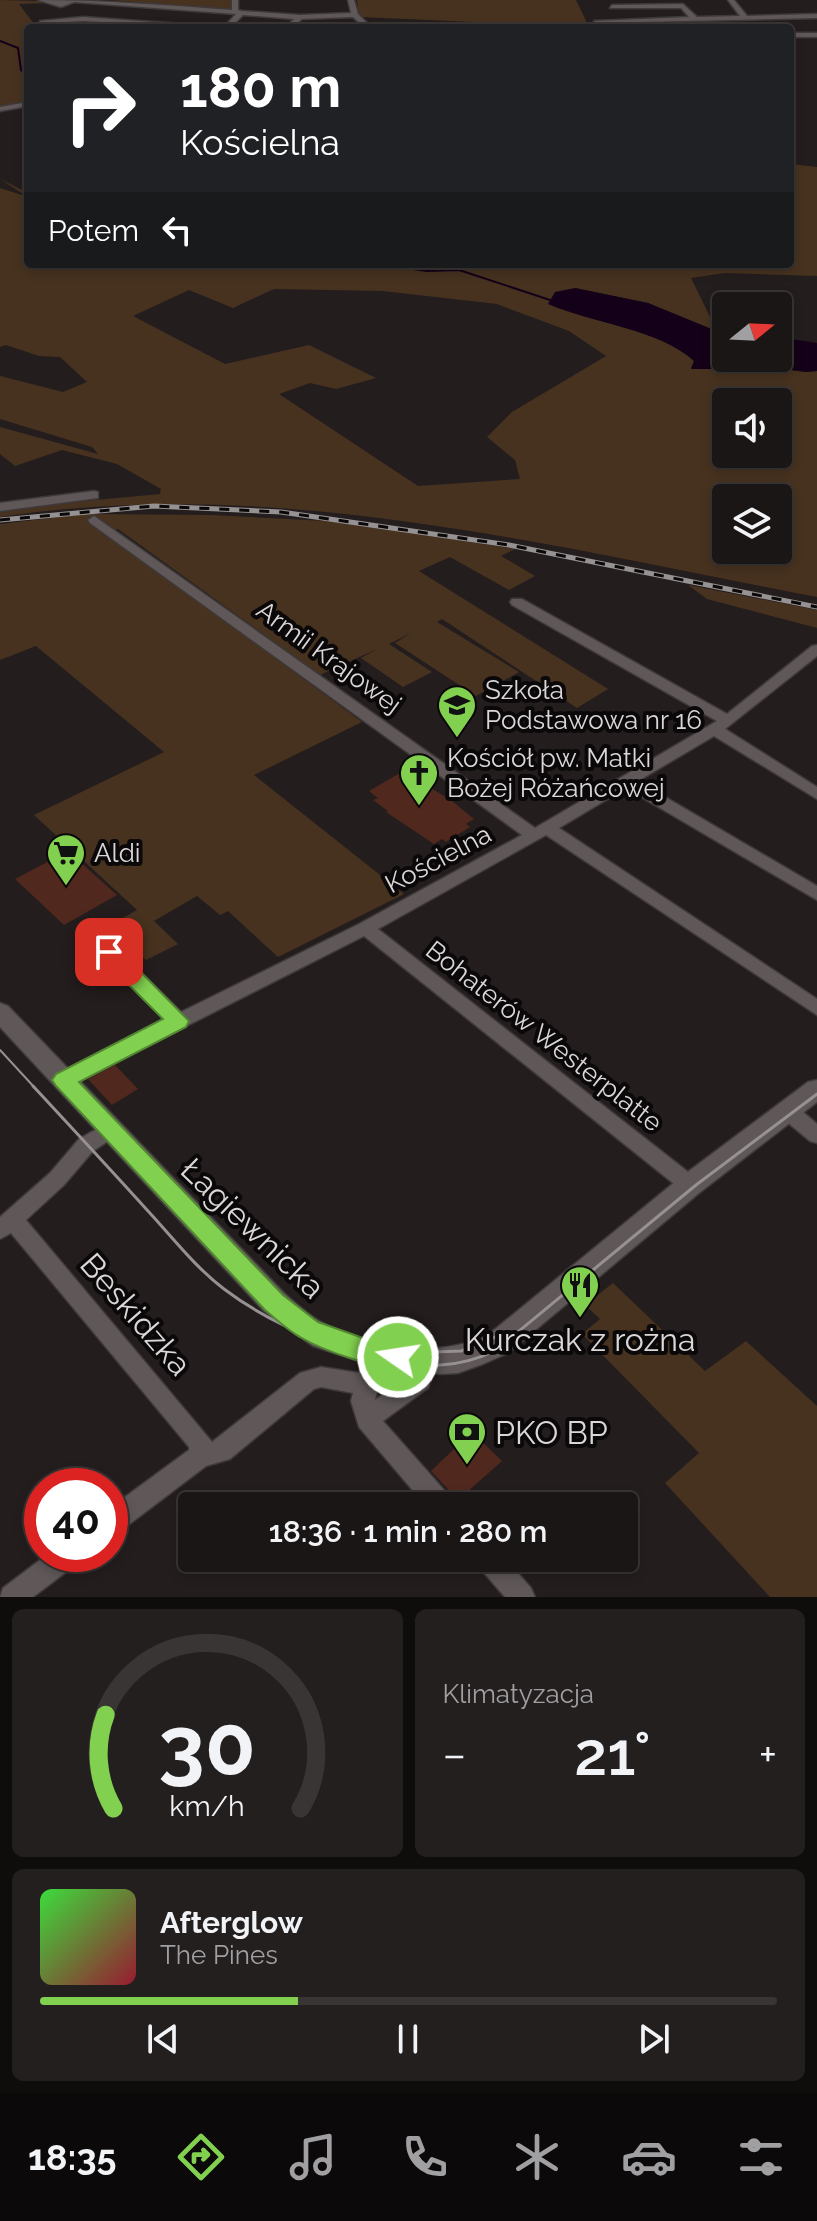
<!DOCTYPE html>
<html lang="pl">
<meta charset="utf-8">
<style>
:root{--surface:#1b1616;--page:#241f1f;--text:#f1f3f6;--muted:#a09fa1;--line:#393535;--accent:#82d04f}
body{margin:0;font-family:Raleway,sans-serif;background:var(--page);color:var(--text);height:100vh;display:flex;flex-direction:column;font-size:30px;white-space:nowrap}
*{box-sizing:border-box;margin:0}
p{font-size:26px;color:var(--muted)}
.icon{flex:none;width:44px;height:44px;fill:none;stroke:currentColor;stroke-width:2;stroke-linecap:round;stroke-linejoin:round}
.map{position:relative;height:1597px;overflow:hidden}
.panel{display:flex;flex-direction:column;gap:12px;padding:12px;background:#0f0c0c;flex:1}
.panel>*{flex:none}
.top-card{position:absolute;left:24px;top:24px;width:770px;height:244px;border-radius:8px;box-shadow:0 4px 12px #0003,0 0 0 2px var(--line);background:#202124;color:#fff;overflow:hidden}
.needle{width:52px;rotate:72deg}
.fabs{position:absolute;left:712px;top:292px;display:grid;gap:16px}
.fabs a{display:grid;place-items:center;width:80px;height:80px;border-radius:8px;background:var(--surface);box-shadow:0 4px 12px #0003,0 0 0 2px var(--line);font-size:40px}
.speed{position:absolute;left:24px;top:1468px;display:flex;gap:16px;font-size:40px;font-weight:700;text-align:center}
.speed>*{display:grid;place-content:center;width:104px;height:104px;border-radius:50%;background:var(--surface);box-shadow:0 4px 12px #0003,0 0 0 2px var(--line);line-height:1}
.speed .limit{border:12px solid #d22;background:#fff;color:#111}
.pin{position:absolute;display:grid;place-items:center;width:68px;height:68px;color:#fff;margin:-34px;border-radius:16px;box-shadow:0 4px 12px #0006}
.me{position:absolute;width:88px;margin:-44px;rotate:283deg;stroke-linejoin:round;filter:drop-shadow(0 0 6px #0008)}
.turn{display:flex;align-items:center;gap:28px;height:168px;padding:0 24px;font-size:36px}
.turn .icon{width:104px;height:104px;stroke-width:2.5}
.turn b{display:block;font-size:56px;line-height:68px}
.then{display:flex;align-items:center;height:76px;padding:0 24px;background:#0003;gap:16px;font-size:30px}
.big{font-size:60px;font-weight:600;line-height:1.1}
.panel .widget{flex:1;display:flex;flex-direction:column;justify-content:center;gap:12px;min-width:0;padding:0 28px;border-radius:12px;background:var(--page)}
.panel .dial{align-items:center;gap:0}
.dial svg{height:208px;overflow:visible;fill:none;stroke:var(--line);stroke-width:7;stroke-linecap:round;text-anchor:middle}
.dial text{fill:var(--text);stroke:none}
.song{display:flex;align-items:center;gap:24px}
.cover{width:96px;height:96px;border-radius:12px;background:linear-gradient(135deg,hsl(120 70% 55%),hsl(350 70% 35%))}
.played{height:8px;border-radius:4px;background:linear-gradient(90deg,var(--accent) 35%,var(--line) 35%)}
.keys{display:flex;justify-content:space-around;direction:ltr}
.heat{display:flex;justify-content:space-between;align-items:center;font-size:44px;direction:ltr}
.panel .tiles{flex:1;display:grid;gap:12px;grid-template-columns:1fr 1fr}
.widget:last-child{grid-column:span 2}
.trip{position:absolute;left:178px;top:1492px;width:460px;height:80px;border-radius:8px;background:var(--surface);box-shadow:0 4px 12px #0003,0 0 0 2px var(--line);font-weight:600;line-height:80px;text-align:center}
.menu{display:flex;height:128px;justify-content:space-around;align-items:center;background:#0b0909;color:var(--muted)}
.menu .icon{width:56px;height:56px}
.menu .on{color:var(--accent)}
.menu b{font-size:36px;color:var(--text)}
.map>svg:first-child{display:block}
.green{fill:#47321f;fill-rule:evenodd}
.water{fill:#140018}
.lines{fill:none;stroke-linecap:round;stroke-linejoin:round}
.stream{stroke:#140018;stroke-width:2}
.building{fill:#51281d}
.minor-casing{stroke:#3e393a;stroke-width:3}
.tertiary-casing{stroke:#3e393a;stroke-width:3}
.minor{fill:#5f5758;fill-rule:evenodd}
.tertiary{fill:#5f5758;fill-rule:evenodd}
.tram-far1{stroke:#969192;stroke-width:2}
.tram{stroke:#969192;stroke-width:3}
.rail-casing{stroke:#969192;stroke-width:5}
.rail{stroke:#0b0809;stroke-width:3;stroke-dasharray:10;stroke-linecap:butt}
.route{fill:#82d04f;stroke:#548733;stroke-width:2}
.labels{text-anchor:middle;dominant-baseline:central;stroke-width:8;stroke-linejoin:round;paint-order:stroke}
.street-label{font-size:26px;fill:#dbd6d7;stroke:#0b0809}
.poi-label{font-size:26px;fill:#dbd6d7;stroke:#0b0809;text-anchor:start}
.near-street-label{font-size:32px;fill:#dbd6d7;stroke:#0b0809}
.near-poi-label{font-size:32px;fill:#dbd6d7;stroke:#0b0809}
</style>
<div class="map">
<svg width="817" height="1597" viewBox="0 0 817 1597">
<rect width="100%" height="100%" fill="#241d1e"/>
<!-- green -->
<path class="green" d="M0,0L78,2L19,4L37,28H28V102L0,108Z
M109,0H231V10Z
M357,0H576L589,27L359,17Z
M790,164L817,167V276L725,273L691,278L712,321L726,329V335L648,303L575,288L549,303C594,325 656,327 694,361L691,368L731,362L806,372L817,371V597C548,546 275,475 0,517V509L160,494L161,489L117,464L62,450L15,466L0,454V427L98,454L92,447L0,419V376L63,392L87,382L60,357L39,356L6,345L0,347V188L28,197L0,179L28,193V264H790ZM274,289L383,291L497,304L569,331L606,356L512,412L487,437L515,460L520,479L418,486L279,394L310,383L336,389L376,378L309,345L225,364L133,316L189,290L233,308ZM726,402H778V454H726ZM726,498H778V550H726Z
M86,514L211,515L344,522L515,549L501,556L535,576L509,590L450,557L419,571L608,689L577,708L442,619L437,622L519,672L476,696L395,643L411,633L389,644L432,672L403,687L361,658L377,649L320,675L118,529L105,533L362,722L254,775L404,894L278,957L228,911L220,915L197,896L154,921L178,944L146,960L122,938L114,923L137,910L34,815L164,752L36,646L0,660V524Z
M688,585L817,610V628L707,599Z
M613,1283L705,1371L746,1341L817,1406V1597H770L665,1483L699,1453L582,1334L600,1319L585,1305Z"/>
<!-- water -->
<path class="water" d="M575,288L648,303L726,335V358H778V337L817,343V371L806,372L731,362L721,369H691L694,361C660,329 591,323 548,304L555,292Z"/>
<g class="lines">
<!-- stream -->
<path class="stream" d="M0,41L18,48L21,70L28,76
M379,264L427,271L459,270L550,300"/>
</g>
<!-- building -->
<path class="building" d="M400,773L409,779L413,777L452,801L474,819L466,824L470,827L446,842L442,839L434,844L386,812L388,811L373,800L378,798L369,791Z
M68,851L117,895L64,925L15,879Z
M115,1065L138,1089L112,1105L88,1079Z
M472,1432L502,1461L458,1500L431,1471Z"/>
<g class="lines">
<!-- minor casing -->
<g class="minor-casing">
<path id="minor" d="M38,0C100,0 167,5 232,10V0H238V10L242,11L300,15L351,13L348,0H354L358,14L372,28H365L353,17L302,19L292,28H285L294,19L243,15L230,28H223L236,14L74,2L61,7Z
M728,0H734L747,16L817,14V18L597,23L594,21L689,17L681,8H610L612,5L683,4L697,17L740,16Z
M83,17L210,26L213,28L83,21L48,23L51,28H45L40,21Z
M790,33H817V37H790Z
M28,102V106L0,111V107Z
M94,491L98,492V498L0,511V503Z
M94,516L535,828L717,721L512,605L510,602L512,599H522L727,714L812,646L817,645V656L725,729L817,787V799L714,736L638,781L817,886V900L626,788L559,828L817,999V1015L546,835L378,929L697,1179L700,1185L697,1191L690,1193L683,1191L364,936L70,1085L63,1087L56,1085L53,1080L56,1075L166,1020L103,957L100,952L103,947H115L181,1012L359,924L522,835L90,523L88,520Z
M788,1103L795,1105L817,1124V1143L810,1141L781,1117L778,1111L781,1105Z
M109,1122L116,1124L119,1130L116,1136L93,1151L64,1185L26,1220L212,1442L300,1373L321,1367L359,1373L367,1346L375,1343L383,1346L386,1353L375,1400L411,1374L418,1355L426,1352L434,1355L437,1362L428,1388L383,1421L451,1498L454,1506H426L359,1427L351,1401L353,1393L321,1387L314,1389L230,1459L206,1466L119,1532L110,1535V1508L189,1450V1447L11,1233L0,1239V1217L50,1173L79,1139Z
M48,1554H81L78,1563L33,1597H0L3,1588Z
M476,1558H505L531,1588L535,1597H505L479,1567Z"/>
</g>
<!-- tertiary casing -->
<g class="tertiary-casing">
<path id="tertiary" d="M0,1003L8,1006L284,1293C295,1303 306,1313 319,1321C367,1349 437,1359 488,1335L681,1177L808,1082L817,1080V1102L699,1193L508,1353L483,1364L458,1373L441,1374L381,1368L313,1346L264,1311L0,1027Z"/>
</g>
<!-- minor -->
<use href="#minor" class="minor"/>
<!-- tertiary -->
<use href="#tertiary" class="tertiary"/>
<!-- tram-far1 -->
<path class="tram-far1" d="M0,1050L35,1088"/>
<!-- tram -->
<path class="tram" d="M33,1086C72,1128 110,1169 148,1211C173,1238 195,1267 224,1289C269,1323 324,1345 378,1358C420,1368 457,1370 496,1350L696,1185L817,1094
M408,1353L461,1351L500,1335"/>
<!-- rail casing -->
<g class="rail-casing">
<path id="rail" d="M0,520L154,506L281,512L509,545L817,607"/>
</g>
<!-- rail -->
<use href="#rail" class="rail"/>
</g>
<!-- route -->
<path class="route" d="M109,945L116,947L189,1021L186,1027L79,1082L283,1295L318,1322L363,1338L407,1349L410,1357L407,1366C385,1374 320,1349 300,1337C287,1330 276,1319 265,1310L56,1086L52,1080L56,1074L163,1019L101,957L98,952L101,947Z"/>
<!-- icons -->
<defs>
<g id="school-pin" transform="scale(2)"><path d="M0 17L-7.5 6A9.5 9.5 0 1 1 7.5 6Z" fill="#82d04f" stroke="#0b0809"/><path d="M0-5L7-2L0 1L-7-2ZM-4 1L0 2.5L4 1V4Q0 6-4 4Z" fill="#111"/></g>
<g id="church-pin" transform="scale(2)"><path d="M0 17L-7.5 6A9.5 9.5 0 1 1 7.5 6Z" fill="#82d04f" stroke="#0b0809"/><path d="M-1.2-6h2.4v3.5h3.3v2.4h-3.3V6h-2.4V-.1h-3.3v-2.4h3.3Z" fill="#111"/></g>
<g id="supermarket-pin" transform="scale(2)"><path d="M0 17L-7.5 6A9.5 9.5 0 1 1 7.5 6Z" fill="#82d04f" stroke="#0b0809"/><path d="M-6-5.5h2.5l.6 2H6L4.5 2H-2.5L-4.4-4H-6ZM-1.5 3.2a1.3 1.3 0 1 0 .1 0ZM3 3.2a1.3 1.3 0 1 0 .1 0Z" fill="#111"/></g>
<g id="restaurant-pin" transform="scale(2)"><path d="M0 17L-7.5 6A9.5 9.5 0 1 1 7.5 6Z" fill="#82d04f" stroke="#0b0809"/><path d="M-5-6h1v4h1v-4h1v4h1v-4h1v5L-1.5 .5V6h-2V.5L-5-1ZM5-6V6H3V1.5H1.5Q1.5-4 5-6Z" fill="#111"/></g>
<g id="bank-pin" transform="scale(2)"><path d="M0 17L-7.5 6A9.5 9.5 0 1 1 7.5 6Z" fill="#82d04f" stroke="#0b0809"/><path d="M-6-4H6V4H-6ZM0-2.3a2.3 2.3 0 1 0 0 4.6a2.3 2.3 0 1 0 0-4.6Z" fill="#111"/></g>
</defs>
<g fill-rule="evenodd">
<use href="#school-pin" x="457" y="705"/>
<use href="#church-pin" x="419" y="773"/>
<use href="#supermarket-pin" x="66" y="853"/>
<use href="#restaurant-pin" x="580" y="1285"/>
<use href="#bank-pin" x="467" y="1432"/>
</g>
<g class="labels">
<!-- street labels -->
<g class="street-label">
<text transform="translate(329 657) rotate(36)">Armii Krajowej</text>
<text transform="translate(438 859) rotate(-28)">Kościelna</text>
<text transform="translate(544 1036) rotate(38)">Bohaterów Westerplatte</text>
</g>
<!-- poi labels -->
<g class="poi-label">
<text x="485" y="690">Szkoła<tspan x="485" dy="30">Podstawowa nr 16</tspan></text>
<text x="447" y="758">Kościół pw. Matki<tspan x="447" dy="30">Bożej Różańcowej</tspan></text>
<text x="94" y="853">Aldi</text>
</g>
<!-- near-street labels -->
<g class="near-street-label">
<text transform="translate(253 1228) rotate(44)">Łagiewnicka</text>
<text transform="translate(136 1314) rotate(49)">Beskidzka</text>
</g>
<!-- near-poi labels -->
<g class="near-poi-label">
<text x="580" y="1339">Kurczak z rożna</text>
<text x="495" y="1432" text-anchor="start">PKO BP</text>
</g>
</g>
</svg>
<div class="fabs">
<a><svg class="needle" viewBox="-14 -14 28 28"><path d="M0-13l5 13h-10z" fill="#e53935"/><path d="M0 13l5-13h-10z" fill="#a09fa1"/></svg></a>
<a><svg class="icon" aria-label="sound" viewBox="0 0 24 24"><path d="M4 9h4l5-4v14l-5-4H4zM17 9q2 3 0 6"/></svg></a>
<a><svg class="icon" aria-label="layers" viewBox="0 0 24 24"><path d="M12 4l9 5-9 5-9-5zM3 14l9 5 9-5"/></svg></a>
</div>
<div class="speed"><div class="limit">40</div></div>
<div class="pin" style="left:109px;top:952px;background:#d93025"><svg class="icon" aria-label="arrive" viewBox="0 0 24 24"><path d="M6 21V4h12l-3 4 3 4H6"/></svg></div>
<svg class="me" style="left:398px;top:1357px" viewBox="-20 -20 40 40"><circle r="17" fill="#82d04f" stroke="#fff" stroke-width="3"/><path d="M0-11L8 9 0 5-8 9z" fill="#fff"/></svg>
<div class="trip">18:36 · 1 min · 280 m</div>
<div class="top-card">
<div class="turn"><svg class="icon" aria-label="right" viewBox="0 0 24 24"><path d="M7 20v-9h11M14 6l5 5-5 5"/></svg><div><b>180 m</b>Kościelna</div></div>
<div class="then">Potem<svg class="icon" aria-label="left" viewBox="0 0 24 24"><path d="M17 20v-9H6M10 6l-5 5 5 5"/></svg></div>
</div>
</div>
<section class="panel">
<div class="tiles">
<div class="widget dial"><svg viewBox="0 0 100 80">
<path d="M14 69A42 42 0 1 1 86 69"/>
<path d="M14 69A42 42 0 0 1 11 33" stroke="#82d04f"/>
<text x="50" y="56" font-size="32" font-weight="700">30</text>
<text x="50" y="72" font-size="11">km/h</text>
</svg></div>
<div class="widget"><p>Klimatyzacja</p>
<div class="heat"><a>−</a><b class="big">21°</b><a>+</a></div>
</div>
<div class="widget">
<div class="song"><i class="cover"></i><div><b>Afterglow</b><p>The Pines</p></div></div>
<div class="played"></div>
<div class="keys"><svg class="icon" aria-label="previous" viewBox="0 0 24 24"><path d="M18 5L8 12l10 7zM5 5v14"/></svg><svg class="icon" aria-label="pause" viewBox="0 0 24 24"><path d="M8 5v14M16 5v14"/></svg><svg class="icon" aria-label="next" viewBox="0 0 24 24"><path d="M6 5l10 7-10 7zM19 5v14"/></svg></div>
</div>
</div>
</section>
<nav class="menu">
<b>18:35</b>
<svg class="icon on" aria-label="directions" viewBox="0 0 24 24"><path d="M12 3l9 9-9 9-9-9zM9 14v-3h6M13 9l2 2-2 2"/></svg>
<svg class="icon" aria-label="music" viewBox="0 0 24 24"><path d="M9 18V5l10-2v13"/><circle cx="6" cy="18" r="3"/><circle cx="16" cy="16" r="3"/></svg>
<svg class="icon" aria-label="phone" viewBox="0 0 24 24"><path d="M5 4h4l2 5-3 2q2 4 5 5l2-3 5 2v4C11 20 4 13 5 4z"/></svg>
<svg class="icon" aria-label="climate" viewBox="0 0 24 24"><path d="M12 3v18M4 7l16 10M4 17L20 7"/></svg>
<svg class="icon" aria-label="car" viewBox="0 0 24 24"><path d="M5 17H2v-5l4-1 3-4h7l3 4 3 1v5h-3M9 17h6M6 11h13"/><circle cx="7" cy="17" r="2"/><circle cx="17" cy="17" r="2"/></svg>
<svg class="icon" aria-label="filters" viewBox="0 0 24 24"><path d="M4 7h16M4 17h16"/><circle cx="9" cy="7" r="2"/><circle cx="15" cy="17" r="2"/></svg>
</nav>
